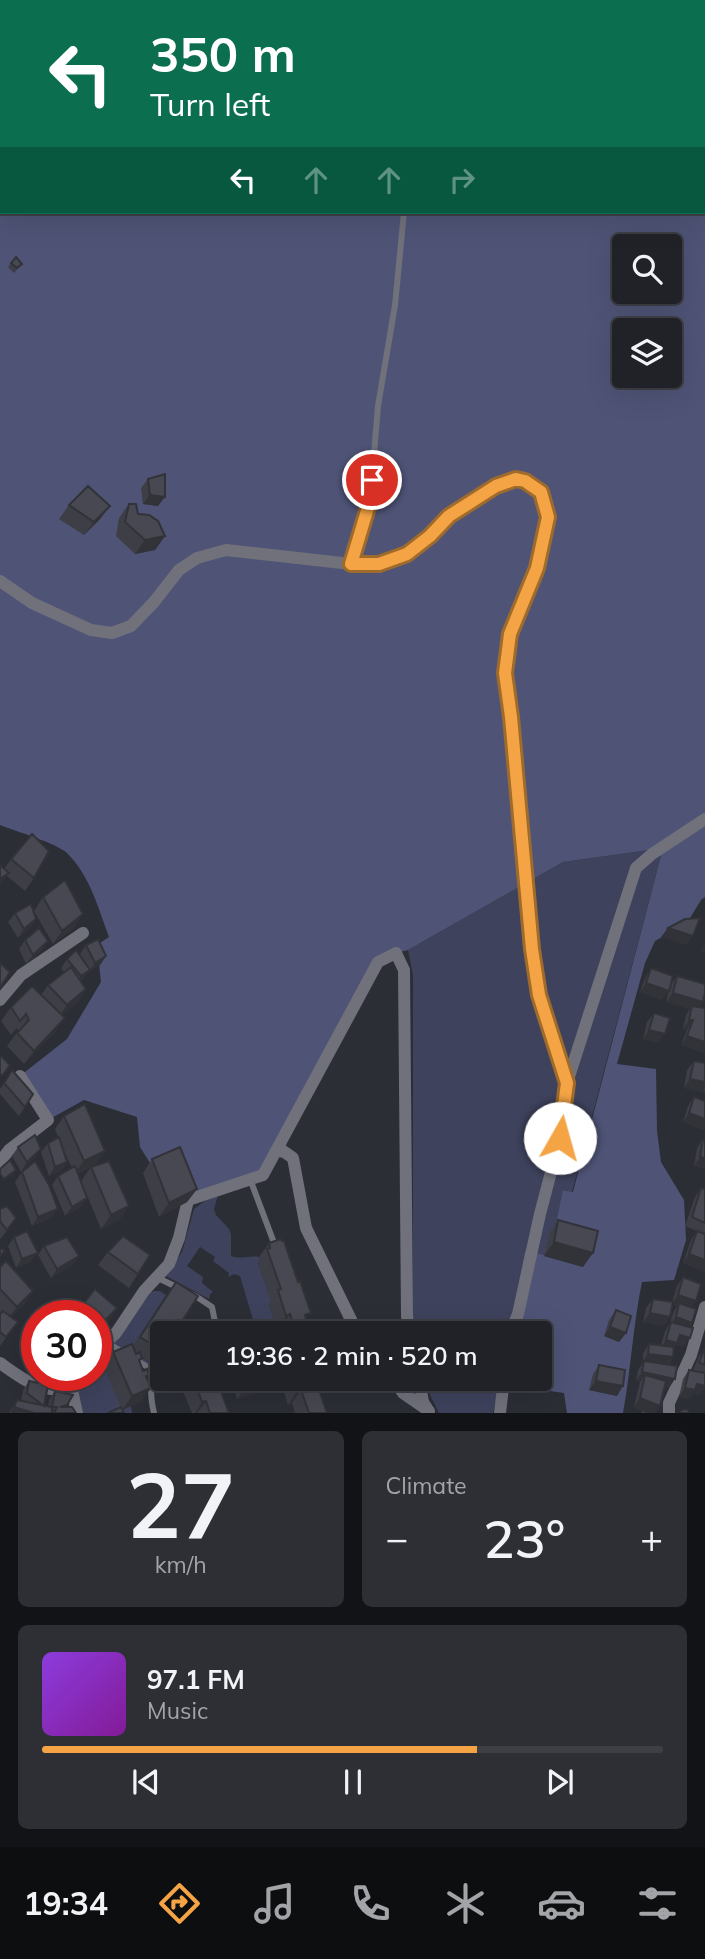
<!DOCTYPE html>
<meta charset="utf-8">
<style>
:root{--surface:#212228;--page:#2d2f34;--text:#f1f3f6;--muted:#a2a4a8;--line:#3e3f45;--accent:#f4a444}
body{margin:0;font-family:Mulish,sans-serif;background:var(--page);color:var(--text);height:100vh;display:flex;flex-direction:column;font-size:26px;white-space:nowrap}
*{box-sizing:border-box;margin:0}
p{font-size:23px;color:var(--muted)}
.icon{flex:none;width:38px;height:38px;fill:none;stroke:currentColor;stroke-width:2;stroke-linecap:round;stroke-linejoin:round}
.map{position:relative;height:1413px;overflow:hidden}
.drawer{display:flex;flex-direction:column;gap:18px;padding:18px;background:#121316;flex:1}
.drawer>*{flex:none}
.banner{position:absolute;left:0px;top:0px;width:705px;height:214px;box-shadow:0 7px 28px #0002,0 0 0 2px var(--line);background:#0b6e4f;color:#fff;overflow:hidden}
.controls{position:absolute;left:612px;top:234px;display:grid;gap:14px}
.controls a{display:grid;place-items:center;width:70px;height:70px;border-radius:7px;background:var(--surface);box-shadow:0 7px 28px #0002,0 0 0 2px var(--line);font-size:35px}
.speed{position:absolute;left:21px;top:1300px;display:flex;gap:14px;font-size:35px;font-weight:700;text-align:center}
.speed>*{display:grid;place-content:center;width:91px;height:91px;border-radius:50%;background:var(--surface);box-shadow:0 7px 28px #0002,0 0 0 2px var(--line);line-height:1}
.speed .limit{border:10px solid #d22;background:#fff;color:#111}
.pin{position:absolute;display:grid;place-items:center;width:60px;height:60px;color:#fff;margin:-30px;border:4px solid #fff;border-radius:50%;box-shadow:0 2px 7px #0007}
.me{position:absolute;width:77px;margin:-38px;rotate:7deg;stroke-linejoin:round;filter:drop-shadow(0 0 5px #0008)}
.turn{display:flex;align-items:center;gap:24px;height:147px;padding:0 35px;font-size:32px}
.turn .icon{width:91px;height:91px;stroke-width:2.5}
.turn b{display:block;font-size:49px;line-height:60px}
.lanes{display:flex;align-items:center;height:66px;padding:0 35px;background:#0003;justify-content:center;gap:35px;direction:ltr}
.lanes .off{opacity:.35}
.big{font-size:52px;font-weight:600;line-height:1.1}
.drawer .widget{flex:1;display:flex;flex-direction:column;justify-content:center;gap:10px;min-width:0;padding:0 24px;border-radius:10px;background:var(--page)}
.drawer .dial{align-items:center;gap:0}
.dial b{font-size:91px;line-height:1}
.song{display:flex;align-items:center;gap:21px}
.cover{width:84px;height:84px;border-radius:10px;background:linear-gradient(135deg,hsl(270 70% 55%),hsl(290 70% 35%))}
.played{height:7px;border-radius:4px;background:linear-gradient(90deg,var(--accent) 70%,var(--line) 70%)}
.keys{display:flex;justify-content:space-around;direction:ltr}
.heat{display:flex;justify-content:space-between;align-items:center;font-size:38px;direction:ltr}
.drawer .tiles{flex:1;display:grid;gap:18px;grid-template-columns:1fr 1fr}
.widget:last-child{grid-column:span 2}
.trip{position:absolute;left:150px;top:1321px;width:402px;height:70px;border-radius:7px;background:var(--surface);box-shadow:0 7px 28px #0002,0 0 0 2px var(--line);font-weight:600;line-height:70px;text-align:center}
.tab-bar{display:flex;height:112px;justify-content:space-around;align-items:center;background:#0d0e10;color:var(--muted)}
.tab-bar .icon{width:49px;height:49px}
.tab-bar .current{color:var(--accent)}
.tab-bar b{font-size:32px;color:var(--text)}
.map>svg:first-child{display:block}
.green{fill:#3e425c}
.forest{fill:#4f5477;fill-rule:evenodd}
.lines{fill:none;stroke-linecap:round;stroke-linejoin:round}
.lane{stroke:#70717b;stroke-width:6}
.street{stroke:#70717b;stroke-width:12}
.wall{fill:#3d3e46}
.shaded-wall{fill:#323239}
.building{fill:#474851;stroke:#323239;stroke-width:2}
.route-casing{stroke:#9f6b2c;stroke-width:18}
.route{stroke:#f4a444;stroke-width:12}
</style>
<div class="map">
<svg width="705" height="1413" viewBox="0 0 705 1413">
<rect width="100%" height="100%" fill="#2c2e36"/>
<!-- green -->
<path class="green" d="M663,848L572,1192L564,1190L554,1234H549L544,1256L510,1333H417L413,1317V975L408,950L563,862Z
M218,1195L214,1209L216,1215L229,1229L231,1234V1256C242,1260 249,1255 259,1257L261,1262L258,1263L272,1303L269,1304L277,1329L281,1328L282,1333H257L240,1276L234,1274L228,1277L229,1273L213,1261L215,1257L200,1247L187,1266L203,1277L202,1283L213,1292L210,1294L209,1299L166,1276L182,1252L194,1209L205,1201Z
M155,1291H160L166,1295L131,1350L153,1365L152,1367L111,1343L149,1293Z
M106,1346L122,1357L104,1365L122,1409L131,1406L132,1413H81L78,1389L83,1376H96V1355Z
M426,1379H501L493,1413H439L430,1395Z"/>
<!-- forest -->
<path class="forest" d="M60,0H705V897L701,900L687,923L655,941L645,963L617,1064L656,1069L657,1131L661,1162L684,1200L686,1240L674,1280L642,1282C633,1325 631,1369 623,1413H567L564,1393L543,1390L549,1346L541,1344V1334L510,1333L525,1251L544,1255L549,1234L554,1233L563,1190L573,1192L663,848L563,862L408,950L396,953L378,962L263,1175L188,1200L157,1174L140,1147L137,1117L84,1100L48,1120L20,1076L67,1039L101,982L97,945L109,937C98,907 90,876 67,853C56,843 15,831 0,825V177H2V212H704V2H61ZM625,247H670V292H625ZM625,331H670V376H625Z"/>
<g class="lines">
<!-- lane -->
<path class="lane" d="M349,0H356
M459,0V2
M351,564L370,501L378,406L395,305L404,212
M250,1179L291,1288
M158,1278L197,1297L212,1307L215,1322L210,1334
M106,1342L156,1372
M154,1413C150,1396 148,1376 163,1364"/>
<!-- street -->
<path class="street" d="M140,0L143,2
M262,2L265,0
M0,581L32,603L91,630L112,633L131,626L154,602L179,570L197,558L226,550L351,564H379L407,554L430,536L449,516L496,486L516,479L525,481L541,492L548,517L537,568L510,634L505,673L511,717L532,949L539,994L567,1083
M0,1000L21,975L83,933
M275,1152L283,1151L293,1158L306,1228L358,1334
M0,1162L9,1150L48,1120L20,1076
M510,1334L518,1314L540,1214L560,1138L567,1083L636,868L652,854L705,819
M96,1351L116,1333L144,1291L169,1264L179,1238L188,1200L263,1175L378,962L396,953L404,970L407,1316L410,1334
M0,1363C27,1382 37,1391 72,1390
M393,1379L403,1393L429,1411
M419,1379L423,1402L428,1410
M77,1413L72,1390L79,1376
M500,1413L504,1379
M669,1413V1403L691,1355L705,1307"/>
</g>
<!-- wall -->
<path class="wall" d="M16,257L22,264L14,273L8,267Z
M148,479L158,506L143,504L141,488Z
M129,504L138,514L165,536L155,550L135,554L116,536L119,518Z
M69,505L100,519L84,535L59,519Z
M11,859L34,878L25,891L7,876L0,884V865L4,869Z
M43,897L74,928L53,944L34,911Z
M15,913L36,919L30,928L18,938L8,922Z
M25,940L48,941L42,950L26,964L19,949Z
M86,945L106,956L100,965L89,971L81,981L86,989L77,1003L62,1015L65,1018L55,1032L24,1064L7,1046L18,1031L17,1028L11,1035L1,1021L11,1007L41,995L48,985L64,972L61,968L67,959L80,954Z
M651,968L662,1000L640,992L645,978Z
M677,976L703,1002L699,1007L705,1008V1053L681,1045L687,1030L683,1029L686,1015L690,1009L666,1002L670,985Z
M654,1013L658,1043L643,1039L647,1022Z
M694,1061L705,1063V1091L704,1093L684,1088L687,1070Z
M12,1070L25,1107L19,1116L0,1094V1089Z
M694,1097L705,1101L683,1122L688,1106Z
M64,1116L96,1164L78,1173L81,1207L65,1216L52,1185L58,1176L72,1168L61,1145L67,1162L61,1171L49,1176L41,1152L48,1143L58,1137L55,1129Z
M703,1139L705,1140V1169L694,1166L697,1148Z
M18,1147L41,1149L34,1158L21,1172L12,1156Z
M152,1159L197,1189L187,1202L159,1217L143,1173Z
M91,1167L129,1206L119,1220L101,1229L81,1181Z
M22,1172L51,1218L32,1226L15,1182Z
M701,1188L705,1189V1272L683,1263L691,1240L697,1231L685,1226L695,1197Z
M0,1209L16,1218L1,1239L0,1238Z
M558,1220L583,1267L544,1256L549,1234Z
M14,1237L31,1262L16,1268L8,1246Z
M269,1243L306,1320L308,1326L303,1334H282L281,1328L277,1329L269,1304L271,1301L258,1263L260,1259L259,1257Z
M44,1246L79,1256L72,1265L51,1278L38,1255Z
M108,1252L138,1274L129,1288L98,1265Z
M0,1267L33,1291L24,1305L11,1317L18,1322L0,1346Z
M683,1277L691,1307L692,1323L690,1327V1338L683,1347L676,1345L674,1348L673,1357L668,1365L669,1388L665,1387L655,1413H641L642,1411L647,1413L634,1407L640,1382L636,1381L638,1370L643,1363V1353L649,1344L661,1345L665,1331L670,1323L673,1313L677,1306L672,1304L670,1317L663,1326L643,1322L646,1308L653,1299L672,1302L677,1286Z
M176,1282L163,1350L153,1365L142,1357L140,1362L147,1378L141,1402L122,1410L103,1365L113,1352L133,1347Z
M95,1289L111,1318L99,1330L96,1327V1316H82L78,1312Z
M616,1310L626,1333L619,1342L604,1336L609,1320Z
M234,1327L258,1334H229Z
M37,1337V1369L22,1360Z
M705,1348V1387L699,1395L693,1394L689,1399L679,1397L683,1379L689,1370H693L699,1356Z
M599,1365L617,1396L589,1390L593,1374Z
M182,1379H222L223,1398L229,1413H192L183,1391L185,1388Z
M231,1379H268L259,1392L237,1399Z
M280,1379H321L318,1387L327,1413H295L292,1403L288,1405Z
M29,1381L43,1406L48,1407L49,1400L55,1391L66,1407L76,1413H9L17,1400L21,1401L23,1390Z"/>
<!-- shaded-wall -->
<path class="shaded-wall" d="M150,495L165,497L158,506L143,504Z
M110,506L100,519L84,535L94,522Z
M165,536L155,550L135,554L145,540Z
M9,873L2,883L0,884V879Z
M83,914L74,928L53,944L62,931Z
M36,919L30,928L18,938L24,929Z
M668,928L693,936L687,945L661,937Z
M48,941L42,950L26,964L33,955Z
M705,944V952L700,951Z
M106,956L100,965L89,972L95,963Z
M90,970L83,979L75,985L81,976Z
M646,983L669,991L662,1000L640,992Z
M86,989L77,1003L57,1019L67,1005Z
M673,993L703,1002L697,1011L692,1006L690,1009L666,1002Z
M65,1018L55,1032L24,1064L34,1051Z
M689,1020H693L687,1030L683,1029Z
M649,1030L665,1034L658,1043L643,1039Z
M687,1036L705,1042V1053L681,1045Z
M690,1079L705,1082L704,1093L684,1088Z
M689,1113L705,1119V1131L683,1122Z
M41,1149L34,1158L21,1172L27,1162Z
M105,1151L96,1164L74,1174L84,1161Z
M700,1157L705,1158V1169L694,1166Z
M67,1162L61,1171L49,1176L55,1167Z
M16,1170L13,1175L0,1183L4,1179Z
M197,1189L187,1202L159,1217L169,1203Z
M87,1198L81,1207L65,1216L72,1207Z
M129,1206L119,1220L101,1229L111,1215Z
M58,1209L51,1218L32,1226L38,1217Z
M554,1242L593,1253L583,1267L544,1256Z
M38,1253L31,1262L16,1268L22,1259Z
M689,1254L705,1260V1272L683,1263Z
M79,1256L72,1265L51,1278L57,1269Z
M33,1291L24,1305L7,1320L17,1307Z
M678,1295L696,1301L689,1310L679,1303L677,1306L671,1304Z
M117,1308L111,1318L99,1330L106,1320Z
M650,1313L670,1317L663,1326L643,1322Z
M290,1314L281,1328L277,1329L286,1316Z
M676,1317L692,1323L686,1332L670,1326Z
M308,1326L303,1334H293L295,1330Z
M610,1327L626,1333L619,1342L604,1336Z
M680,1335L690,1338L683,1347L676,1345L671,1352L660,1349L666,1340Z
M648,1354L673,1357L666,1366L644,1361L642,1363Z
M642,1372L675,1379L669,1388L644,1383L645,1375L640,1382L636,1381Z
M268,1379L259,1392L237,1399L247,1386Z
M596,1381L623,1386L617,1396L589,1390Z
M697,1384L705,1386L699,1395L693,1394L689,1399L679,1397L685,1388Z
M151,1388L141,1402L122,1410L132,1396Z
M301,1390L292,1403L288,1405L297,1391Z
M640,1398L660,1406L655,1413H648L634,1407Z
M206,1401L197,1413H195L202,1402Z
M14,1407L34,1413H10Z"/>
<!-- building -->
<path class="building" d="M0,70L2,75V84L0,85Z
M16,257L22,264L17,268L11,263Z
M165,474V497L150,495L148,479Z
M88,486L110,506L94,522L69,505Z
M129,504H136L138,514L149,515L158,521L165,536L145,540L125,522Z
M32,834L49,851L34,878L11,859Z
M0,865L9,873L0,879Z
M65,880L83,914L62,931L43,897Z
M31,904L36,919L24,929L15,913Z
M700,918L693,936L668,928L685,919Z
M39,928L48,941L33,955L25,940Z
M98,939L106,956L95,963L86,945Z
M76,950L90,970L81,976L67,959Z
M0,963L10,972L0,988Z
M71,967L86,989L67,1005L48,985Z
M651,968L673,976L669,991L646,983Z
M677,976L705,984V993L703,1002L673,993Z
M32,986L65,1018L34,1051L17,1033L29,1020L26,1014L20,1021L11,1007Z
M692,1006L705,1008V1042L687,1036L693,1020H689Z
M654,1013L670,1018L665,1034L649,1030Z
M0,1055L10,1065L2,1076L0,1074Z
M694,1061L705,1063V1082L690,1079Z
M12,1070L33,1094L25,1107L4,1083Z
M694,1097L705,1101V1119L689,1113Z
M85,1104L105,1151L84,1161L64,1116Z
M35,1135L41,1149L27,1162L18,1147Z
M59,1137L67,1162L55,1167L48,1143Z
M703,1139L705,1140V1158L700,1157Z
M180,1147L197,1189L169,1203L152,1159Z
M10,1160L16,1170L4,1179L0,1174V1169Z
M35,1161L49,1185L58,1209L38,1217L22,1172Z
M109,1161L129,1206L111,1215L91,1167Z
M75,1166L87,1198L72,1207L58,1176Z
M701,1188L705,1189V1223L692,1217Z
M7,1206L16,1218L7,1230L0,1221V1209Z
M558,1220L598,1231L593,1253L554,1242Z
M27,1231L38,1253L22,1259L14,1237Z
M697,1231L705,1234V1260L689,1254Z
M123,1236L150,1255L138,1274L108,1252Z
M67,1237L79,1256L57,1269L44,1246Z
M281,1239L282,1241H284L298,1282L300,1281L311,1313L305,1315L308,1326L295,1330L290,1314L286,1316L278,1290L281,1289L267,1249L270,1248L269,1243Z
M0,1247L5,1251L0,1256Z
M6,1261L33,1291L17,1307L0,1289V1267Z
M683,1277L701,1284L696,1301L678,1295Z
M176,1282L198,1296L174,1334H163L162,1351L140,1337Z
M95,1289L117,1308L106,1320L84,1303Z
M653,1299L673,1302L670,1317L650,1313Z
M679,1303L696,1309L692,1323L676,1317Z
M616,1310L631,1316L626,1333L610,1327Z
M3,1311L18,1322L6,1337L0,1332V1314Z
M254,1321L258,1334H236L234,1327Z
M671,1322L693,1328L690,1338L680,1335L677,1343L666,1340Z
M37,1337V1355L29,1350Z
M132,1344L136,1354L140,1352L142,1358L139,1360L143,1371L147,1369L149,1375L146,1376L151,1388L132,1396L113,1352Z
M649,1344L674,1347L673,1357L648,1354Z
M705,1348V1365L699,1362Z
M644,1361L677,1366L675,1379L642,1372Z
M599,1365L625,1370L623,1386L596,1381Z
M689,1370L705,1373V1386L697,1384L695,1390L685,1388Z
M645,1375L666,1381L660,1406L640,1398Z
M194,1379H222L227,1392L222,1394L229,1413H210L206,1401L202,1402Z
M245,1379H268L247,1386Z
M293,1379H321L322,1382L317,1384L327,1413H309L301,1390L297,1391Z
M29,1381L48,1385L44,1406L27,1393Z
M55,1391L73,1395L67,1405L60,1407H72L76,1413H54L57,1407H52Z
M17,1400L52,1407V1413H34L14,1407Z
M121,1407L124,1413H108Z
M688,1409L689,1413H681V1410Z"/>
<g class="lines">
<!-- route casing -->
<g class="route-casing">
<path id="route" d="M372,480L370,501L351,564H379L407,554L430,536L449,516L496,486L516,479L525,481L541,492L548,517L537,568L510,634L505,673L511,717L532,949L539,995L567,1083L560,1138"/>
</g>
<!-- route -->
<use href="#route" class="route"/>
</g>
</svg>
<div class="controls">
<a><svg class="icon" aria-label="search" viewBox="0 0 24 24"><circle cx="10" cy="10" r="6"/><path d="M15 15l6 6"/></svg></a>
<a><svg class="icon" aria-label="layers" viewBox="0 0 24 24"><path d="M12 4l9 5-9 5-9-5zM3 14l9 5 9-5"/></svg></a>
</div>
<div class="speed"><div class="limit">30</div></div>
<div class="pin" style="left:372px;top:480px;background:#d93025"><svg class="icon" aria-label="arrive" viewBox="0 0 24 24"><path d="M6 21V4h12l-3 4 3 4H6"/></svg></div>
<svg class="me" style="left:560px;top:1138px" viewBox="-20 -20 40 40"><circle r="19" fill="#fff"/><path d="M0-13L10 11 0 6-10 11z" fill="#f4a444"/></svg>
<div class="trip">19:36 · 2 min · 520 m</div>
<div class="banner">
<div class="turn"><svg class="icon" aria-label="left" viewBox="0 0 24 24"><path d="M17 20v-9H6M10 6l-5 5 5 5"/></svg><div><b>350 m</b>Turn left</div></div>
<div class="lanes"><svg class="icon" aria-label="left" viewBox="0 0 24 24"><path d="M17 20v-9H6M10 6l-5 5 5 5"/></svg><svg class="icon off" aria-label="ahead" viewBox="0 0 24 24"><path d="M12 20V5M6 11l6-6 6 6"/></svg><svg class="icon off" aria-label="ahead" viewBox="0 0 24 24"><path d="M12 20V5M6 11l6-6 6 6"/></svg><svg class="icon off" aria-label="right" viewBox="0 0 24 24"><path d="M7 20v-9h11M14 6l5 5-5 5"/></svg></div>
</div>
</div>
<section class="drawer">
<div class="tiles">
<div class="widget dial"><b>27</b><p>km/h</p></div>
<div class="widget"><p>Climate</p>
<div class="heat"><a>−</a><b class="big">23°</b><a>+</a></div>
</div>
<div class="widget">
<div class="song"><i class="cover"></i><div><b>97.1 FM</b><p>Music</p></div></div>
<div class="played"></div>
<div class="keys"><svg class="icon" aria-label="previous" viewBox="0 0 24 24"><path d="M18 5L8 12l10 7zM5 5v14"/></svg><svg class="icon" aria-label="pause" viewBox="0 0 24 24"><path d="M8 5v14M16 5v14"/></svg><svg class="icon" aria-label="next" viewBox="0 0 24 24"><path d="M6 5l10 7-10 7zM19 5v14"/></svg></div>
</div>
</div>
</section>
<nav class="tab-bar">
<b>19:34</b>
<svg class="icon current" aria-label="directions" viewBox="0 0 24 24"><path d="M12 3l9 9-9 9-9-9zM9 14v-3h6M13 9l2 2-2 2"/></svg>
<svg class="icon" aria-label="music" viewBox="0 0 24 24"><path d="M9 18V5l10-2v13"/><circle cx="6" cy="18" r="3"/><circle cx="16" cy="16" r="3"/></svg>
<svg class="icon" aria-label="phone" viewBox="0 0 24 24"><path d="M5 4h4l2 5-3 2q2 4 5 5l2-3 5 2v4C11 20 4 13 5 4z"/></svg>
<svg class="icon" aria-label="climate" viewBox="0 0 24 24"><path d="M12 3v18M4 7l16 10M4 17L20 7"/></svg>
<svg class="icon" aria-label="car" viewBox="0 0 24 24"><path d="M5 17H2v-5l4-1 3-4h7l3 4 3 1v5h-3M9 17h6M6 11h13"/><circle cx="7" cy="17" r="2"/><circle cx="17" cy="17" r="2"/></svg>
<svg class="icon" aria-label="filters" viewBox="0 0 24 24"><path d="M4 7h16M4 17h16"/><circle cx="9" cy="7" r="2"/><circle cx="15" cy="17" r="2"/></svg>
</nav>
